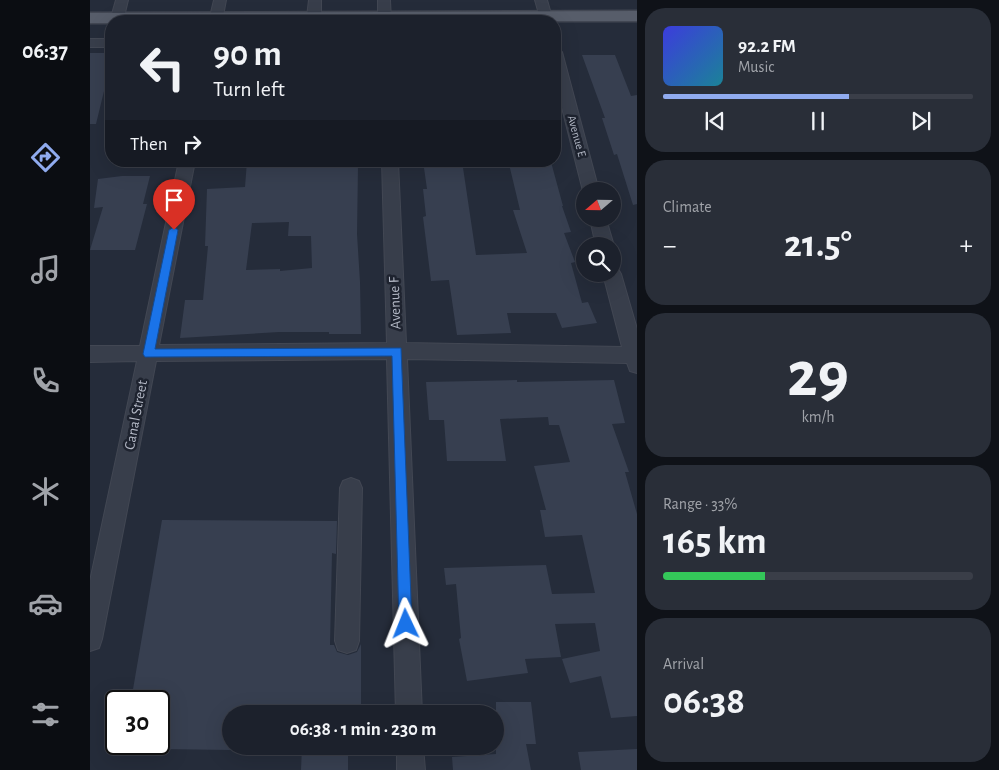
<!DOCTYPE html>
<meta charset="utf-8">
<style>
:root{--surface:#1c212c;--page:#292e38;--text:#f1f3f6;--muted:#a0a3a9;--line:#3a3e48;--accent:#90abef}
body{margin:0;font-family:"Alegreya Sans",sans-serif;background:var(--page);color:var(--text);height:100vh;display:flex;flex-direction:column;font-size:19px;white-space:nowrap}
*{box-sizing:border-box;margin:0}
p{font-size:16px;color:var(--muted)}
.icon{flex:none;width:28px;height:28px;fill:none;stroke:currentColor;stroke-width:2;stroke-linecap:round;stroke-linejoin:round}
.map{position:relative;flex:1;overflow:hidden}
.drawer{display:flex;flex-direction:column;gap:8px;padding:8px;background:#0f1218;width:362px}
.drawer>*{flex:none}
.hud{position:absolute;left:15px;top:15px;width:456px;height:152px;border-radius:20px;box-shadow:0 5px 20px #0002,0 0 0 1px var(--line);background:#1c212c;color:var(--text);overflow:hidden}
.needle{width:32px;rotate:250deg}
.controls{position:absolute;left:486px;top:182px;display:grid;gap:10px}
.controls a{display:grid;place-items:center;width:45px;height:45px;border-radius:50%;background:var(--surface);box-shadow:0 5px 20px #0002,0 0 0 1px var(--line);font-size:25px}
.speed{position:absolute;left:15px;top:690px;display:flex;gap:10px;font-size:25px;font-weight:700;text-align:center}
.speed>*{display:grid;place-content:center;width:65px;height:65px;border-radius:50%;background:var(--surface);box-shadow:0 5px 20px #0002,0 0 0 1px var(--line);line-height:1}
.speed .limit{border:2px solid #111;border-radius:8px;background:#fff;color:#111}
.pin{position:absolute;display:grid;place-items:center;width:42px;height:42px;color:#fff;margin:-51px -21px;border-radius:50% 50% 50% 0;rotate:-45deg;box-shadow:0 0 5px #0007}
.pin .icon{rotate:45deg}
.me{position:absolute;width:55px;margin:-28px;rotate:358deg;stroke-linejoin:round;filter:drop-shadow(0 0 4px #0008)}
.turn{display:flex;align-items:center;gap:18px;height:105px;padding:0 25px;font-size:22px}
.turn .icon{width:65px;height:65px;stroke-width:2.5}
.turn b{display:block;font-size:35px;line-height:42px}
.then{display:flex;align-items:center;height:48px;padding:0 25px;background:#0003;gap:10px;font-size:19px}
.big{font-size:38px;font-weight:700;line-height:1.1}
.drawer .widget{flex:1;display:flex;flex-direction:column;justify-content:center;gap:8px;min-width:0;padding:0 18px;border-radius:20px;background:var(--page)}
.drawer .dial{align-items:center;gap:0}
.dial b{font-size:65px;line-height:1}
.song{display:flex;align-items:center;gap:15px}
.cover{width:60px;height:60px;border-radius:8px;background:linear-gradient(135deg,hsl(240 70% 55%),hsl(190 70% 35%))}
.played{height:5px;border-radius:2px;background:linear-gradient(90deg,var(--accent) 60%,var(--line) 60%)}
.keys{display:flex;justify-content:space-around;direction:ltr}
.heat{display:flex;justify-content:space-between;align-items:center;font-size:28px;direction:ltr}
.charge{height:8px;border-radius:4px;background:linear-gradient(90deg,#34c759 33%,var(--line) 0)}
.trip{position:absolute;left:132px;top:705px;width:282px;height:50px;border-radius:25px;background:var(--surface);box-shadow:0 5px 20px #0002,0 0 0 1px var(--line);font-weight:700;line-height:50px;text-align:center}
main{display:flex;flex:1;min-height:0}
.tabs{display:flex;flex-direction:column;width:90px;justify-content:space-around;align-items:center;background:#0b0d12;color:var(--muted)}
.tabs .icon{width:35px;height:35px}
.tabs .selected{color:var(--accent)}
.tabs b{font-size:22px;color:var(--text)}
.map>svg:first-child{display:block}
.building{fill:#373f50;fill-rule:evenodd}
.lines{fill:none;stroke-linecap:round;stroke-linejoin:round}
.minor-casing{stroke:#424753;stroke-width:2}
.major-casing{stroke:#424753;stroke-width:3}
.minor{fill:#383e4b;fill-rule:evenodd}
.major{fill:#575d6a;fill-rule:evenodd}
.route{fill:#1a73e8;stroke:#114b97}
.labels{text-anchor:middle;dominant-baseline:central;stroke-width:5;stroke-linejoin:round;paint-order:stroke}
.far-street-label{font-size:12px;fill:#b4b9c6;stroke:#1e232f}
.street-label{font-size:15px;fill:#b4b9c6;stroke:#1e232f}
</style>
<main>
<nav class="tabs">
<b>06:37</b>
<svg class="icon selected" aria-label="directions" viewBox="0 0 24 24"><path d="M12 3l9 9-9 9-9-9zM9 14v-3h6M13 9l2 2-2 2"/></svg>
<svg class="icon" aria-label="music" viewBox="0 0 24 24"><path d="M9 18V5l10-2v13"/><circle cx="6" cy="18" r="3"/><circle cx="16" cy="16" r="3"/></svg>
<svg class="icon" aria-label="phone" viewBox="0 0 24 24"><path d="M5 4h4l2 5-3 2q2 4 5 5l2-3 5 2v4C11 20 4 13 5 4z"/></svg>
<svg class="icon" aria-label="climate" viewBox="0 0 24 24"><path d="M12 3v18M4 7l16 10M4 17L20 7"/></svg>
<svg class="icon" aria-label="car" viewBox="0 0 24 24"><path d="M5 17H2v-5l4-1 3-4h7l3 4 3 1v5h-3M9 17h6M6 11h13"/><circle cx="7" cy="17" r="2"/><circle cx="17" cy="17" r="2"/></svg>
<svg class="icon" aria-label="filters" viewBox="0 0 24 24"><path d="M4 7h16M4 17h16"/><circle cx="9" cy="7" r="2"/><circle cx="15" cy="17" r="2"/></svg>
</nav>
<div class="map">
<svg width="547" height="770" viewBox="0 0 547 770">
<rect width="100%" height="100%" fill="#252c3a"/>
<!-- building -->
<path class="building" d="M0,53H21V87H15L6,124H0Z
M492,55H525L541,96L547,95V204L543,205L527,154L524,155L512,118H515Z
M157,161H221L220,166H268L267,234L270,282L271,334H239V332H189L90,338L95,300H113L118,246H115L117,189L155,187ZM199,222L198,236H221L222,268L190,271V269L156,270L162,223Z
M333,161H372L386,255L437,253L423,210H430L419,164L461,162L473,206H472L481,232L474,233L485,262L481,263L492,303L498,302L507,323L472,328L466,313H417L421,333L367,335L359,280L341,281L333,217L336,216L333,189H337Z
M32,176H60L53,204H57L45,250H0L13,207L4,208L8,179Z
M427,380V382L524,380L535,423L522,424L539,472H535L547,514V716L521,718L511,676L480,683L472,659L510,651L505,623L465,624L471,657L435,659L438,673L377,681L369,639L371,638L366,584L356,585L354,568L456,565L462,594L505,593L492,535L455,537L450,510H456L444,466L480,462L469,425H459L458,417L410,419L416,461H357L354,420H339L336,382Z
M72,520L247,521L246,554L242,553L240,645H244L247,652L258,655L267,652L271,644V712L141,714V750L69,749V701H41Z
M406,702H441L446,744H436L441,770H363L362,757L406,754Z
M212,746H258V770H211Z
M547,749V770H491L488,752Z"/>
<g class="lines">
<!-- minor casing -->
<g class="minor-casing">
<path id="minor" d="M26,0H38L33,21H20Z
M124,0H136L132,21H119Z
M219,0H231V17L229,20H219L217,17Z
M288,0H300L301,21H288Z
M445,0H457L463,21H451Z
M0,39H21V47H0Z
M465,48L472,52L509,191H495V195L493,191L465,80Z
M89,161H105L69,345L297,343L292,161H308L316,343L532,347L513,274H522V267L528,269L531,274L547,329V373L540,371L537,363L317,359L332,714H306L297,359L66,361L12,639L9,648L0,651V581L47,361L0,362V346H50Z
M500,219H516L524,246L522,248V246H506Z
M261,478L269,481L272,488L269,641L266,650L257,653L248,650L245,641L250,488L253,481Z
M307,746H333L335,770H307Z"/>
</g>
<!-- major casing -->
<g class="major-casing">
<path id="major" d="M547,11V21H21V23H0V13Z"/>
</g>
<!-- minor -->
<use href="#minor" class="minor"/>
<!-- major -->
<use href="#major" class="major"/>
</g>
<!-- route -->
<path class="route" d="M84,227L88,230L65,349L311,348L322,624L320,629L316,631L311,629L309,624L302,356L55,357L53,354L79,230Z"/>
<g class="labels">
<!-- far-street labels -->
<g class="far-street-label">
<text transform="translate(487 136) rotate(75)">Avenue E</text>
</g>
<!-- street labels -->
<g class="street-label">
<text transform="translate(305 303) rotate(-92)">Avenue F</text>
<text transform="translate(46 415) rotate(-79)">Canal Street</text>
</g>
</g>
</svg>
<div class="controls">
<a><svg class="needle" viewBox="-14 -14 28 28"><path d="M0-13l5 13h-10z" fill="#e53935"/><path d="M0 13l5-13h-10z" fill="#a0a3a9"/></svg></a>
<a><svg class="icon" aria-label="search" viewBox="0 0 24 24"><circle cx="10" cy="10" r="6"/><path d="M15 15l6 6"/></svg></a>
</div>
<div class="speed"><div class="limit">30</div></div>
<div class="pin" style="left:84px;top:230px;background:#d93025"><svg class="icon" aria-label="arrive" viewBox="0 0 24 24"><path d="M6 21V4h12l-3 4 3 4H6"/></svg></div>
<svg class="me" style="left:316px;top:624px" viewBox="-20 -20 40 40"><path d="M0-17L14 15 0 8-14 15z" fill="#1a73e8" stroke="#fff" stroke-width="4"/></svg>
<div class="trip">06:38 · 1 min · 230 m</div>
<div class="hud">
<div class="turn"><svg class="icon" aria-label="left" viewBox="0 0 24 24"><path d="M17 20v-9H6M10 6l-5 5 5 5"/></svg><div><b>90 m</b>Turn left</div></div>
<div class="then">Then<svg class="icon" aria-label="right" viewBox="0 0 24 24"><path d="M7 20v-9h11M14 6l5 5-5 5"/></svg></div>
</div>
</div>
<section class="drawer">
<div class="widget">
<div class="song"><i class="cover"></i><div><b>92.2 FM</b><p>Music</p></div></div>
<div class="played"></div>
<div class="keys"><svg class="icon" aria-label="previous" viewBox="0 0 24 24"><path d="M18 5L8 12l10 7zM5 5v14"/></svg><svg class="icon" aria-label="pause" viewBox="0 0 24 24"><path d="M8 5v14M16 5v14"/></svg><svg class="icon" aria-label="next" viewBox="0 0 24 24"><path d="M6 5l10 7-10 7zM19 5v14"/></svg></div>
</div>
<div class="widget"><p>Climate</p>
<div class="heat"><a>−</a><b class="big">21.5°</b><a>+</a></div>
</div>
<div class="widget dial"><b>29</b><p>km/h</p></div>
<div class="widget"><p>Range · 33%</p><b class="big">165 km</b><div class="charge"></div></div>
<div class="widget"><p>Arrival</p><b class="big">06:38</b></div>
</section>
</main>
